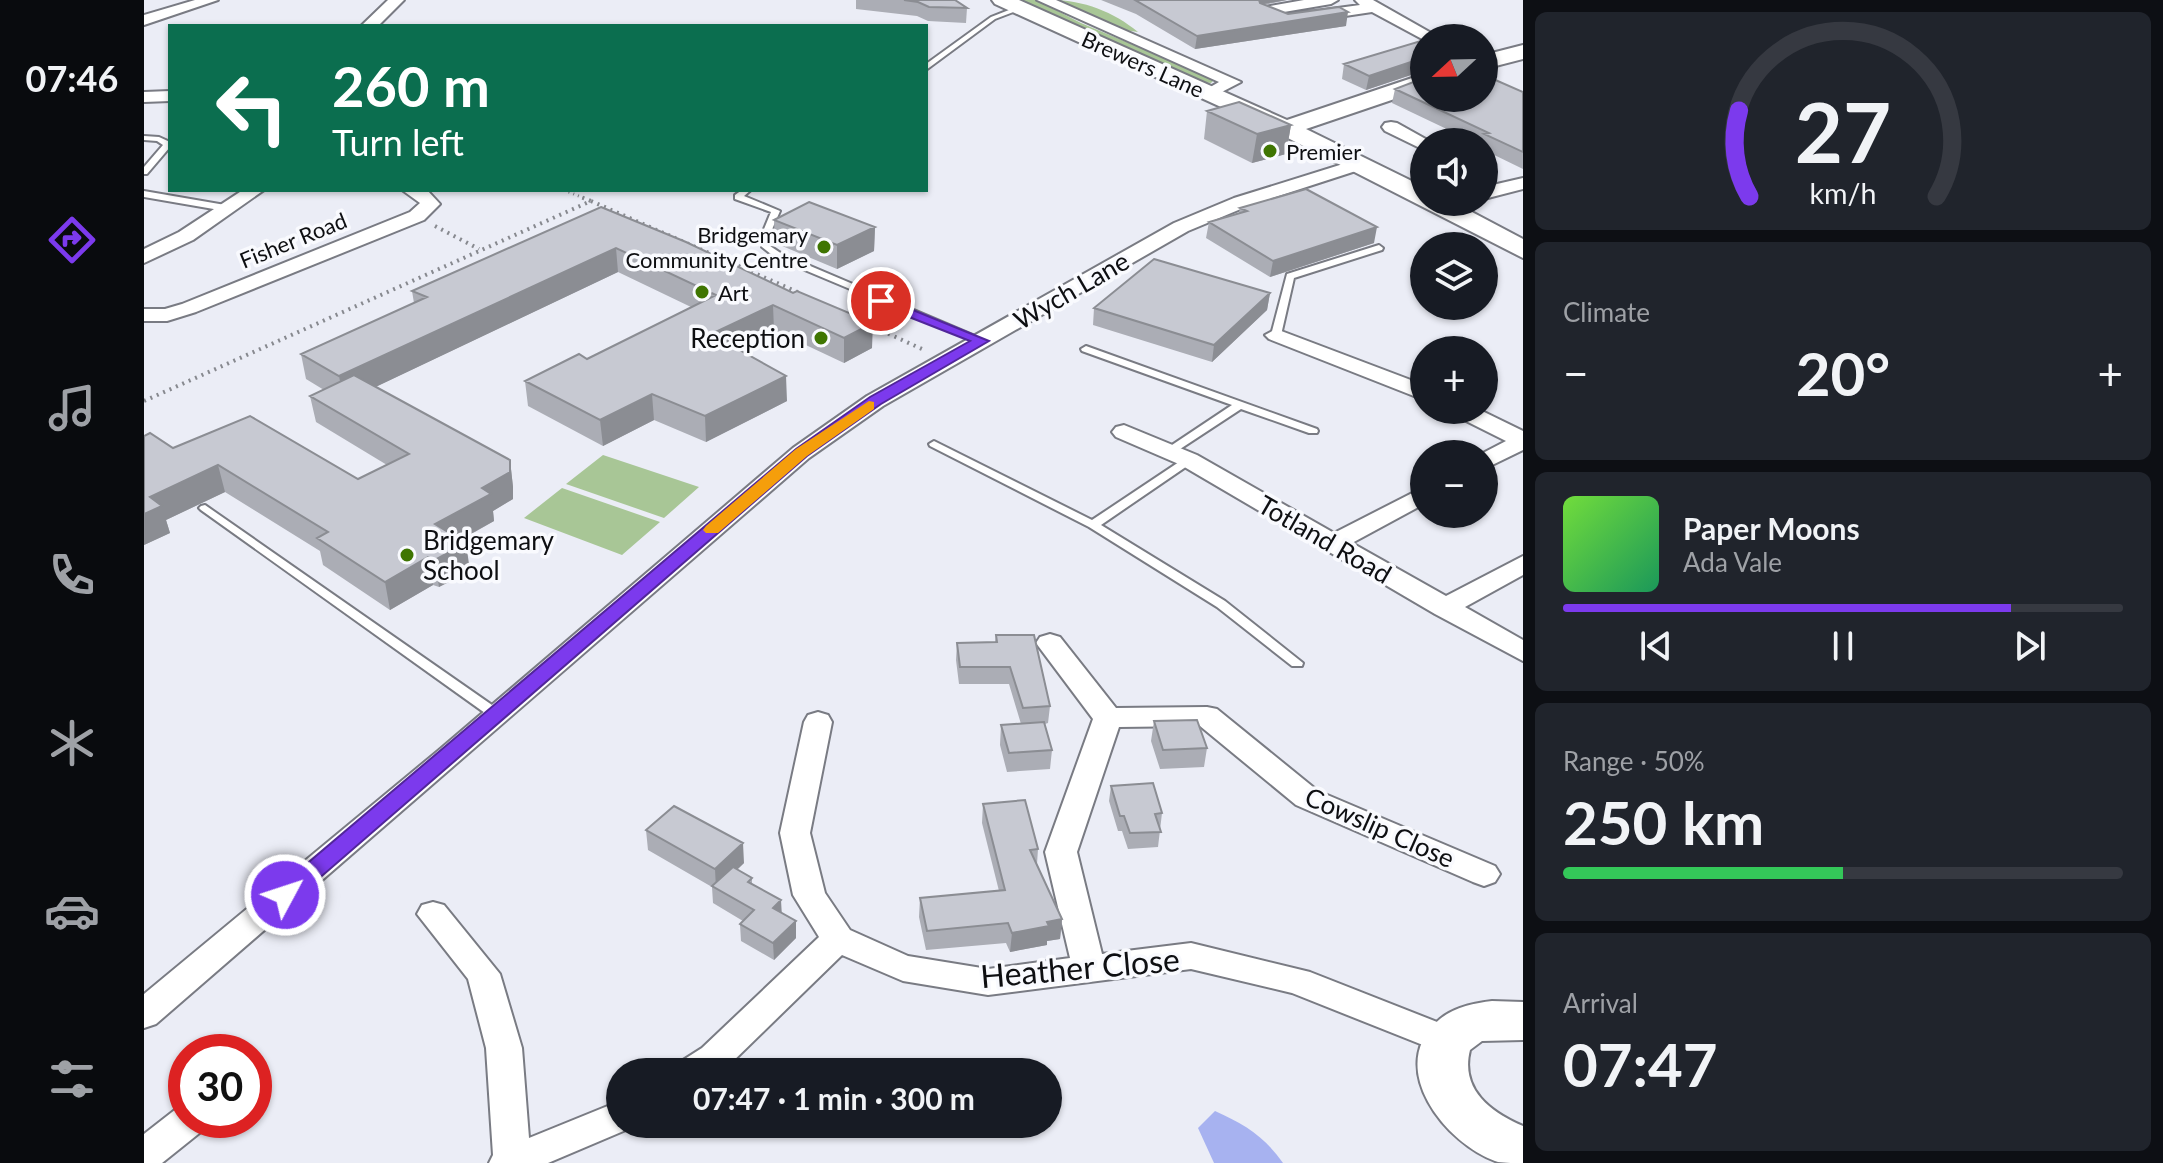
<!DOCTYPE html>
<meta charset="utf-8">
<style>
:root{--surface:#171b24;--page:#20242c;--text:#f1f3f6;--muted:#9ea1a6;--line:#363941;--accent:#7c3aed}
body{margin:0;font-family:Lato,sans-serif;background:var(--page);color:var(--text);height:100vh;display:flex;flex-direction:column;font-size:30px;white-space:nowrap}
*{box-sizing:border-box;margin:0}
p{font-size:26px;color:var(--muted)}
.icon{flex:none;width:44px;height:44px;fill:none;stroke:currentColor;stroke-width:2;stroke-linecap:round;stroke-linejoin:round}
.map{position:relative;flex:1;overflow:hidden}
.sheet{display:flex;flex-direction:column;gap:12px;padding:12px;background:#0d0f14;width:640px}
.sheet>*{flex:none}
.hud{position:absolute;left:24px;top:24px;width:760px;height:168px;border-radius:0px;box-shadow:0 2px 6px #0004;background:#0b6e4f;color:#fff;overflow:hidden}
.needle{width:52px;rotate:248deg}
.tools{position:absolute;left:1266px;top:24px;display:grid;gap:16px}
.tools a{display:grid;place-items:center;width:88px;height:88px;border-radius:50%;background:var(--surface);box-shadow:0 2px 6px #0004;font-size:40px}
.speed{position:absolute;left:24px;top:1034px;display:flex;gap:16px;font-size:40px;font-weight:700;text-align:center}
.speed>*{display:grid;place-content:center;width:104px;height:104px;border-radius:50%;background:var(--surface);box-shadow:0 2px 6px #0004;line-height:1}
.speed .limit{border:12px solid #d22;background:#fff;color:#111}
.pin{position:absolute;display:grid;place-items:center;width:68px;height:68px;color:#fff;margin:-34px;border:4px solid #fff;border-radius:50%;box-shadow:0 2px 8px #0007}
.me{position:absolute;width:88px;margin:-44px;rotate:50deg;stroke-linejoin:round;filter:drop-shadow(0 0 6px #0008)}
.turn{display:flex;align-items:center;gap:28px;height:168px;padding:0 32px;font-size:36px}
.turn .icon{width:104px;height:104px;stroke-width:2.5}
.turn b{display:block;font-size:56px;line-height:68px}
.big{font-size:60px;font-weight:700;line-height:1.1}
.sheet .card{flex:1;display:flex;flex-direction:column;justify-content:center;gap:12px;min-width:0;padding:0 28px;border-radius:12px;background:var(--page)}
.sheet .dial{align-items:center;gap:0}
.dial svg{height:208px;overflow:visible;fill:none;stroke:var(--line);stroke-width:7;stroke-linecap:round;text-anchor:middle}
.dial text{fill:var(--text);stroke:none}
.song{display:flex;align-items:center;gap:24px}
.cover{width:96px;height:96px;border-radius:12px;background:linear-gradient(135deg,hsl(100 70% 55%),hsl(150 70% 35%))}
.played{height:8px;border-radius:4px;background:linear-gradient(90deg,var(--accent) 80%,var(--line) 80%)}
.keys{display:flex;justify-content:space-around;direction:ltr}
.heat{display:flex;justify-content:space-between;align-items:center;font-size:44px;direction:ltr}
.charge{height:12px;border-radius:6px;background:linear-gradient(90deg,#34c759 50%,var(--line) 0)}
.trip{position:absolute;left:462px;top:1058px;width:456px;height:80px;border-radius:40px;background:var(--surface);box-shadow:0 2px 6px #0004;font-weight:700;line-height:80px;text-align:center}
main{display:flex;flex:1;min-height:0}
.dock{display:flex;flex-direction:column;width:144px;justify-content:space-around;align-items:center;background:#090b0e;color:var(--muted)}
.dock .icon{width:56px;height:56px}
.dock .selected{color:var(--accent)}
.dock b{font-size:36px;color:var(--text)}
.map>svg:first-child{display:block}
.green{fill:#a8c696}
.water{fill:#a7b2f0}
.lines{fill:none;stroke-linecap:round;stroke-linejoin:round}
.lane-casing{stroke:#797b83;stroke-width:4}
.street-casing{stroke:#797b83;stroke-width:4}
.secondary-casing{stroke:#797b83;stroke-width:4}
.path-far1{stroke:#87898f;stroke-width:3;stroke-dasharray:1 4;stroke-linecap:butt}
.path{stroke:#87898f;stroke-width:4;stroke-dasharray:2 5;stroke-linecap:butt}
.lane{fill:#fff;fill-rule:evenodd}
.street{fill:#fff;fill-rule:evenodd}
.secondary{fill:#fff;fill-rule:evenodd}
.wall{fill:#abadb5}
.shaded-wall{fill:#8b8d93}
.building{fill:#c7c9d2;stroke:#8b8d93;stroke-width:2}
.route{fill:#7c3aed;stroke:#51269a;stroke-width:2}
.slow{fill:#f59e0b}
.poi-dot{fill:#3f7501;stroke:#f9fafe;stroke-width:3}
.labels{text-anchor:middle;dominant-baseline:central;stroke-width:7;stroke-linejoin:round;paint-order:stroke}
.far-street-label{font-size:22px;fill:#0e0f12;stroke:#f9fafe}
.far-poi-label{font-size:22px;fill:#0e0f12;stroke:#f9fafe;text-anchor:start}
.street-label{font-size:26px;fill:#0e0f12;stroke:#f9fafe}
.poi-label{font-size:26px;fill:#0e0f12;stroke:#f9fafe;text-anchor:end}
.near-street-label{font-size:32px;fill:#0e0f12;stroke:#f9fafe}
</style>
<main>
<nav class="dock">
<b>07:46</b>
<svg class="icon selected" aria-label="directions" viewBox="0 0 24 24"><path d="M12 3l9 9-9 9-9-9zM9 14v-3h6M13 9l2 2-2 2"/></svg>
<svg class="icon" aria-label="music" viewBox="0 0 24 24"><path d="M9 18V5l10-2v13"/><circle cx="6" cy="18" r="3"/><circle cx="16" cy="16" r="3"/></svg>
<svg class="icon" aria-label="phone" viewBox="0 0 24 24"><path d="M5 4h4l2 5-3 2q2 4 5 5l2-3 5 2v4C11 20 4 13 5 4z"/></svg>
<svg class="icon" aria-label="climate" viewBox="0 0 24 24"><path d="M12 3v18M4 7l16 10M4 17L20 7"/></svg>
<svg class="icon" aria-label="car" viewBox="0 0 24 24"><path d="M5 17H2v-5l4-1 3-4h7l3 4 3 1v5h-3M9 17h6M6 11h13"/><circle cx="7" cy="17" r="2"/><circle cx="17" cy="17" r="2"/></svg>
<svg class="icon" aria-label="filters" viewBox="0 0 24 24"><path d="M4 7h16M4 17h16"/><circle cx="9" cy="7" r="2"/><circle cx="15" cy="17" r="2"/></svg>
</nav>
<div class="map">
<svg width="1379" height="1163" viewBox="0 0 1379 1163">
<rect width="100%" height="100%" fill="#ebedf6"/>
<!-- green -->
<path class="green" d="M873,0H892L937,23L1071,79L1067,83L1056,82Z
M908,0C939,0 970,12 994,32L980,30Z
M459,455L555,487L520,518L422,484Z
M418,488L516,522L478,555L380,518Z"/>
<!-- water -->
<path class="water" d="M1071,1111C1100,1124 1120,1136 1139,1163H1070L1054,1128Z"/>
<g class="lines">
<!-- lane casing -->
<g class="lane-casing">
<path id="lane" d="M875,6L878,8L877,9L851,19L782,70V64L847,17Z
M0,136L15,137L26,142V147L3,174H0V167L19,145L13,141L0,140Z
M598,190H607L600,196L636,211L626,234V246L638,254L843,341L838,344L835,343L632,258L618,247V234L627,212L591,199V195Z
M0,191L87,206L91,209L87,212L0,197Z
M1235,245L1239,248L1238,250L1150,278L1137,335L1132,338L1129,337L1127,335L1143,274Z
M942,346L1173,429L1174,431L1173,433H1165L1097,409L1030,453H1022L1021,451L1022,449L1088,405L938,351L937,349Z
M790,441L948,520L1041,458H1049L1050,460L1049,462L957,525L1081,601L1159,663L1158,666H1148L1073,607L945,527L786,446L785,444Z
M61,505L358,712L360,715L358,718H348L57,510L55,508L57,506Z"/>
</g>
<!-- street casing -->
<g class="street-casing">
<path id="street" d="M51,0H74L0,25V15Z
M244,0H260L234,26H217Z
M893,0H912L1097,82L1070,96H1058L1056,93L1075,82Z
M1160,0H1194L1187,4L1134,13L1142,15L1216,5L1211,0H1229L1296,38L1280,40L1228,12L1141,25L1115,14L1121,7Z
M26,91V101L0,102V92Z
M1247,122L1253,123L1287,142H1280V150L1241,131L1238,127L1241,123Z
M1215,159L1221,160L1224,164L1221,168L1104,206L1044,231L739,406L665,458L12,1024L0,1028V994L295,750L649,448L723,396L1030,223L1090,198Z
M1379,178V189L1340,199V187Z
M99,190H120L49,240L0,263V249L35,232Z
M258,190H283L296,204L280,220L52,312L23,321H0V309H21L38,304L266,212L276,203Z
M1132,329L1280,385V400L1125,339L1121,335Z
M1307,410H1336L1379,431V450L1340,469V454H1337L1362,441L1310,415Z
M980,425L1053,455L1190,533L1280,487V504L1208,543L1302,596L1379,556V575L1321,607L1379,640V661L1291,614L1037,465L972,437L968,432L972,427Z
M906,634L916,637L972,708L1063,707L1073,709L1174,791L1351,866L1356,874L1351,882L1340,886L1329,882L1152,805L1056,726L975,727L933,852L958,954L1047,943L1166,972L1316,1031L1321,1041L1316,1051L1304,1055L1148,993L1047,969L844,995L759,981L698,955L582,1068L577,1072H531L536,1062L558,1048L675,937L649,895L636,833L660,722L664,715L674,712L684,715L688,722L666,833L681,893L706,930L764,956L844,969L926,958L901,852L949,719L892,643L896,637Z
M289,902L300,905L356,974L378,1048L385,1138L476,1101V1124H490L489,1127L404,1163H345L349,1155L342,1048L324,979L273,914L278,905Z
M42,1106V1120H63L58,1131L18,1163H0V1134L32,1109Z"/>
</g>
<!-- secondary casing -->
<g class="secondary-casing">
<path id="secondary" d="M848,0H875L1143,120L1280,74V89L1162,129L1280,187V202H1309L1379,239V258L1134,133L851,4Z
M1379,45V59L1340,69V55Z
M1348,1001L1379,1002V1040L1338,1041L1326,1050C1316,1090 1347,1112 1379,1126V1163C1371,1163 1362,1163 1354,1162C1302,1145 1239,1066 1296,1019C1310,1007 1331,1003 1348,1001Z"/>
</g>
<!-- path-far1 -->
<path class="path-far1" d="M420,190L442,199"/>
<!-- path -->
<path class="path" d="M447,201L658,294
M291,226L335,249
M725,325L778,349
M0,401L447,201L437,197"/>
<!-- lane -->
<use href="#lane" class="lane"/>
<!-- street -->
<use href="#street" class="street"/>
<!-- secondary -->
<use href="#secondary" class="secondary"/>
</g>
<!-- wall -->
<path class="wall" d="M712,0H811L823,8L822,23L784,21L773,16L712,9Z
M957,0H1143L1120,5L1144,14L1202,26L1051,49L992,14Z
M1280,40V61L1274,68L1273,73L1222,90L1198,79L1200,64Z
M1251,89L1379,92V169L1340,150V142H1330L1248,103Z
M1063,111L1147,125L1142,154L1108,163L1060,139Z
M457,207L728,348L700,363L630,330L592,348L643,401L562,442L510,420L459,446L384,406L381,381L443,359L547,307L474,272L231,387L366,460L369,487V499L349,511L350,521L317,540L326,571L295,587L289,585L246,610L179,565L176,551L81,492L22,520L26,533L0,545L29,448L214,479L243,465L172,422L166,396L180,390L162,379L157,354L270,303L268,291Z
M1096,208L1230,243L1126,277L1062,238L1065,222L1095,213Z
M630,220L731,227L730,251L693,269L631,243Z
M1126,293L1123,310L1068,362L949,325L950,308Z
M852,635L906,706L904,723L901,724L908,750L906,769L863,772L856,745L857,725L877,724L865,684H815L812,660L813,643L851,642Z
M1010,721L1063,748L1060,767L1016,769L1007,741Z
M967,786L1018,813L1014,847L984,849L978,831H974L965,801Z
M839,804L894,849L893,864L918,919L916,939L903,941V945L866,952L862,943L782,950L775,917L776,898L855,891L838,823Z
M502,830L600,863L593,870L608,878V884L637,900V913L652,938L630,960L597,941L596,924L599,921L569,903L568,887L504,850Z"/>
<!-- shaded-wall -->
<path class="shaded-wall" d="M1114,0H1143L1120,4L1113,12Z
M1204,12L1202,26L1051,49L1053,36Z
M1280,51V61L1274,68L1273,73L1222,90L1225,76L1273,58Z
M1147,125L1142,154L1108,163L1113,134Z
M731,227L730,251L693,269V245Z
M1233,227L1230,243L1126,277L1129,261Z
M472,248L474,272L200,402L195,376Z
M1126,293L1123,310L1068,362L1070,345Z
M629,305L630,330L568,359L567,334Z
M729,323L728,348L700,363V338Z
M642,376L643,401L562,442L561,416Z
M508,394L510,420L459,446L456,420Z
M366,460L369,487V499L349,511L350,521L296,551L291,524Z
M74,465L81,492L22,520L26,533L0,545V514L6,497Z
M322,543L326,571L295,587L291,560Z
M284,557L289,585L246,610L241,582Z
M599,843L600,863L572,889L571,869Z
M637,900L638,917L629,908Z
M918,919L916,939L903,941V945L866,952L868,933L903,922Z
M652,921V938L630,960L629,943Z"/>
<!-- building -->
<path class="building" d="M760,0H811L823,8L785,7L774,2Z
M991,0H1115L1116,3L1144,14L1195,7L1204,12L1053,36Z
M1280,40V51L1273,58L1276,59L1225,76L1200,64Z
M1340,75L1379,92V152L1340,134L1345,133L1251,89L1280,78V98H1340Z
M1095,102L1147,125L1113,134L1063,111Z
M1162,189L1233,227L1129,261L1065,222L1103,211L1096,208Z
M665,202L731,227L693,245L630,220Z
M457,207L542,242L649,293L653,291L729,323L700,338L629,305L567,334L642,376L561,416L508,394L456,420L381,381L435,354L443,359L572,295L472,248L195,376L157,354L283,297L268,291Z
M1010,259L1126,293L1070,345L950,308Z
M210,375L366,460V472L338,488L347,494L291,524L322,543L291,560L284,557L241,582L173,538L184,532L74,465L6,497L18,506L0,514V436L6,433L29,448L106,416L214,479L265,454L166,396Z
M852,635H890L906,706L879,708L866,667H816L813,643L853,642Z
M1053,720L1063,748L1019,750L1010,721Z
M900,722L908,750L865,753L857,725Z
M1009,783L1018,813L1011,814L1017,832L986,833L980,816H976L967,786Z
M881,800L894,849L886,850L918,919L903,922L905,926L868,933L864,923L783,931L776,898L861,890L839,804Z
M530,806L599,843L571,869L502,830Z
M589,867L608,878L604,882L637,900L629,908L652,921L629,943L596,924L610,910L568,886Z"/>
<!-- route -->
<path class="route" d="M737,297L845,341L737,404L663,456L149,901L141,904L133,901L130,895L133,889L652,449L726,397L826,341L732,304V298Z"/>
<!-- slow -->
<path class="slow" d="M725,401L730,402V409L663,456L574,533H562L559,530L562,526L652,449Z"/>
<!-- markers -->
<g class="poi-dot">
<circle cx="1126" cy="151" r="8"/>
<circle cx="680" cy="247" r="8"/>
<circle cx="558" cy="292" r="8"/>
<circle cx="677" cy="338" r="8"/>
<circle cx="263" cy="555" r="8"/>
</g>
<g class="labels">
<!-- far-street labels -->
<g class="far-street-label">
<text transform="translate(999 64) rotate(24)">Brewers Lane</text>
<text transform="translate(149 240) rotate(-22)">Fisher Road</text>
</g>
<!-- far-poi labels -->
<g class="far-poi-label">
<text x="1142" y="151">Premier</text>
<text x="664" y="234" text-anchor="end">Bridgemary<tspan x="664" dy="25">Community Centre</tspan></text>
<text x="574" y="292">Art</text>
</g>
<!-- street labels -->
<g class="street-label">
<text transform="translate(927 290) rotate(-30)">Wych Lane</text>
<text transform="translate(1181 539) rotate(30)">Totland Road</text>
<text transform="translate(1236 827) rotate(24)">Cowslip Close</text>
</g>
<!-- poi labels -->
<g class="poi-label">
<text x="661" y="338">Reception</text>
<text x="279" y="540" text-anchor="start">Bridgemary<tspan x="279" dy="30">School</tspan></text>
</g>
<!-- near-street labels -->
<g class="near-street-label">
<text transform="translate(936 967) rotate(-5)">Heather Close</text>
</g>
</g>
</svg>
<div class="tools">
<a><svg class="needle" viewBox="-14 -14 28 28"><path d="M0-13l5 13h-10z" fill="#e53935"/><path d="M0 13l5-13h-10z" fill="#9ea1a6"/></svg></a>
<a><svg class="icon" aria-label="sound" viewBox="0 0 24 24"><path d="M4 9h4l5-4v14l-5-4H4zM17 9q2 3 0 6"/></svg></a>
<a><svg class="icon" aria-label="layers" viewBox="0 0 24 24"><path d="M12 4l9 5-9 5-9-5zM3 14l9 5 9-5"/></svg></a>
<a>+</a>
<a>−</a>
</div>
<div class="speed"><div class="limit">30</div></div>
<div class="pin" style="left:737px;top:301px;background:#d93025"><svg class="icon" aria-label="arrive" viewBox="0 0 24 24"><path d="M6 21V4h12l-3 4 3 4H6"/></svg></div>
<svg class="me" style="left:141px;top:895px" viewBox="-20 -20 40 40"><circle r="17" fill="#7c3aed" stroke="#fff" stroke-width="3"/><path d="M0-11L8 9 0 5-8 9z" fill="#fff"/></svg>
<div class="trip">07:47 · 1 min · 300 m</div>
<div class="hud">
<div class="turn"><svg class="icon" aria-label="left" viewBox="0 0 24 24"><path d="M17 20v-9H6M10 6l-5 5 5 5"/></svg><div><b>260 m</b>Turn left</div></div>
</div>
</div>
<section class="sheet">
<div class="card dial"><svg viewBox="0 0 100 80">
<path d="M14 69A42 42 0 1 1 86 69"/>
<path d="M14 69A42 42 0 0 1 10 36" stroke="#7c3aed"/>
<text x="50" y="56" font-size="32" font-weight="700">27</text>
<text x="50" y="72" font-size="11">km/h</text>
</svg></div>
<div class="card"><p>Climate</p>
<div class="heat"><a>−</a><b class="big">20°</b><a>+</a></div>
</div>
<div class="card">
<div class="song"><i class="cover"></i><div><b>Paper Moons</b><p>Ada Vale</p></div></div>
<div class="played"></div>
<div class="keys"><svg class="icon" aria-label="previous" viewBox="0 0 24 24"><path d="M18 5L8 12l10 7zM5 5v14"/></svg><svg class="icon" aria-label="pause" viewBox="0 0 24 24"><path d="M8 5v14M16 5v14"/></svg><svg class="icon" aria-label="next" viewBox="0 0 24 24"><path d="M6 5l10 7-10 7zM19 5v14"/></svg></div>
</div>
<div class="card"><p>Range · 50%</p><b class="big">250 km</b><div class="charge"></div></div>
<div class="card"><p>Arrival</p><b class="big">07:47</b></div>
</section>
</main>
